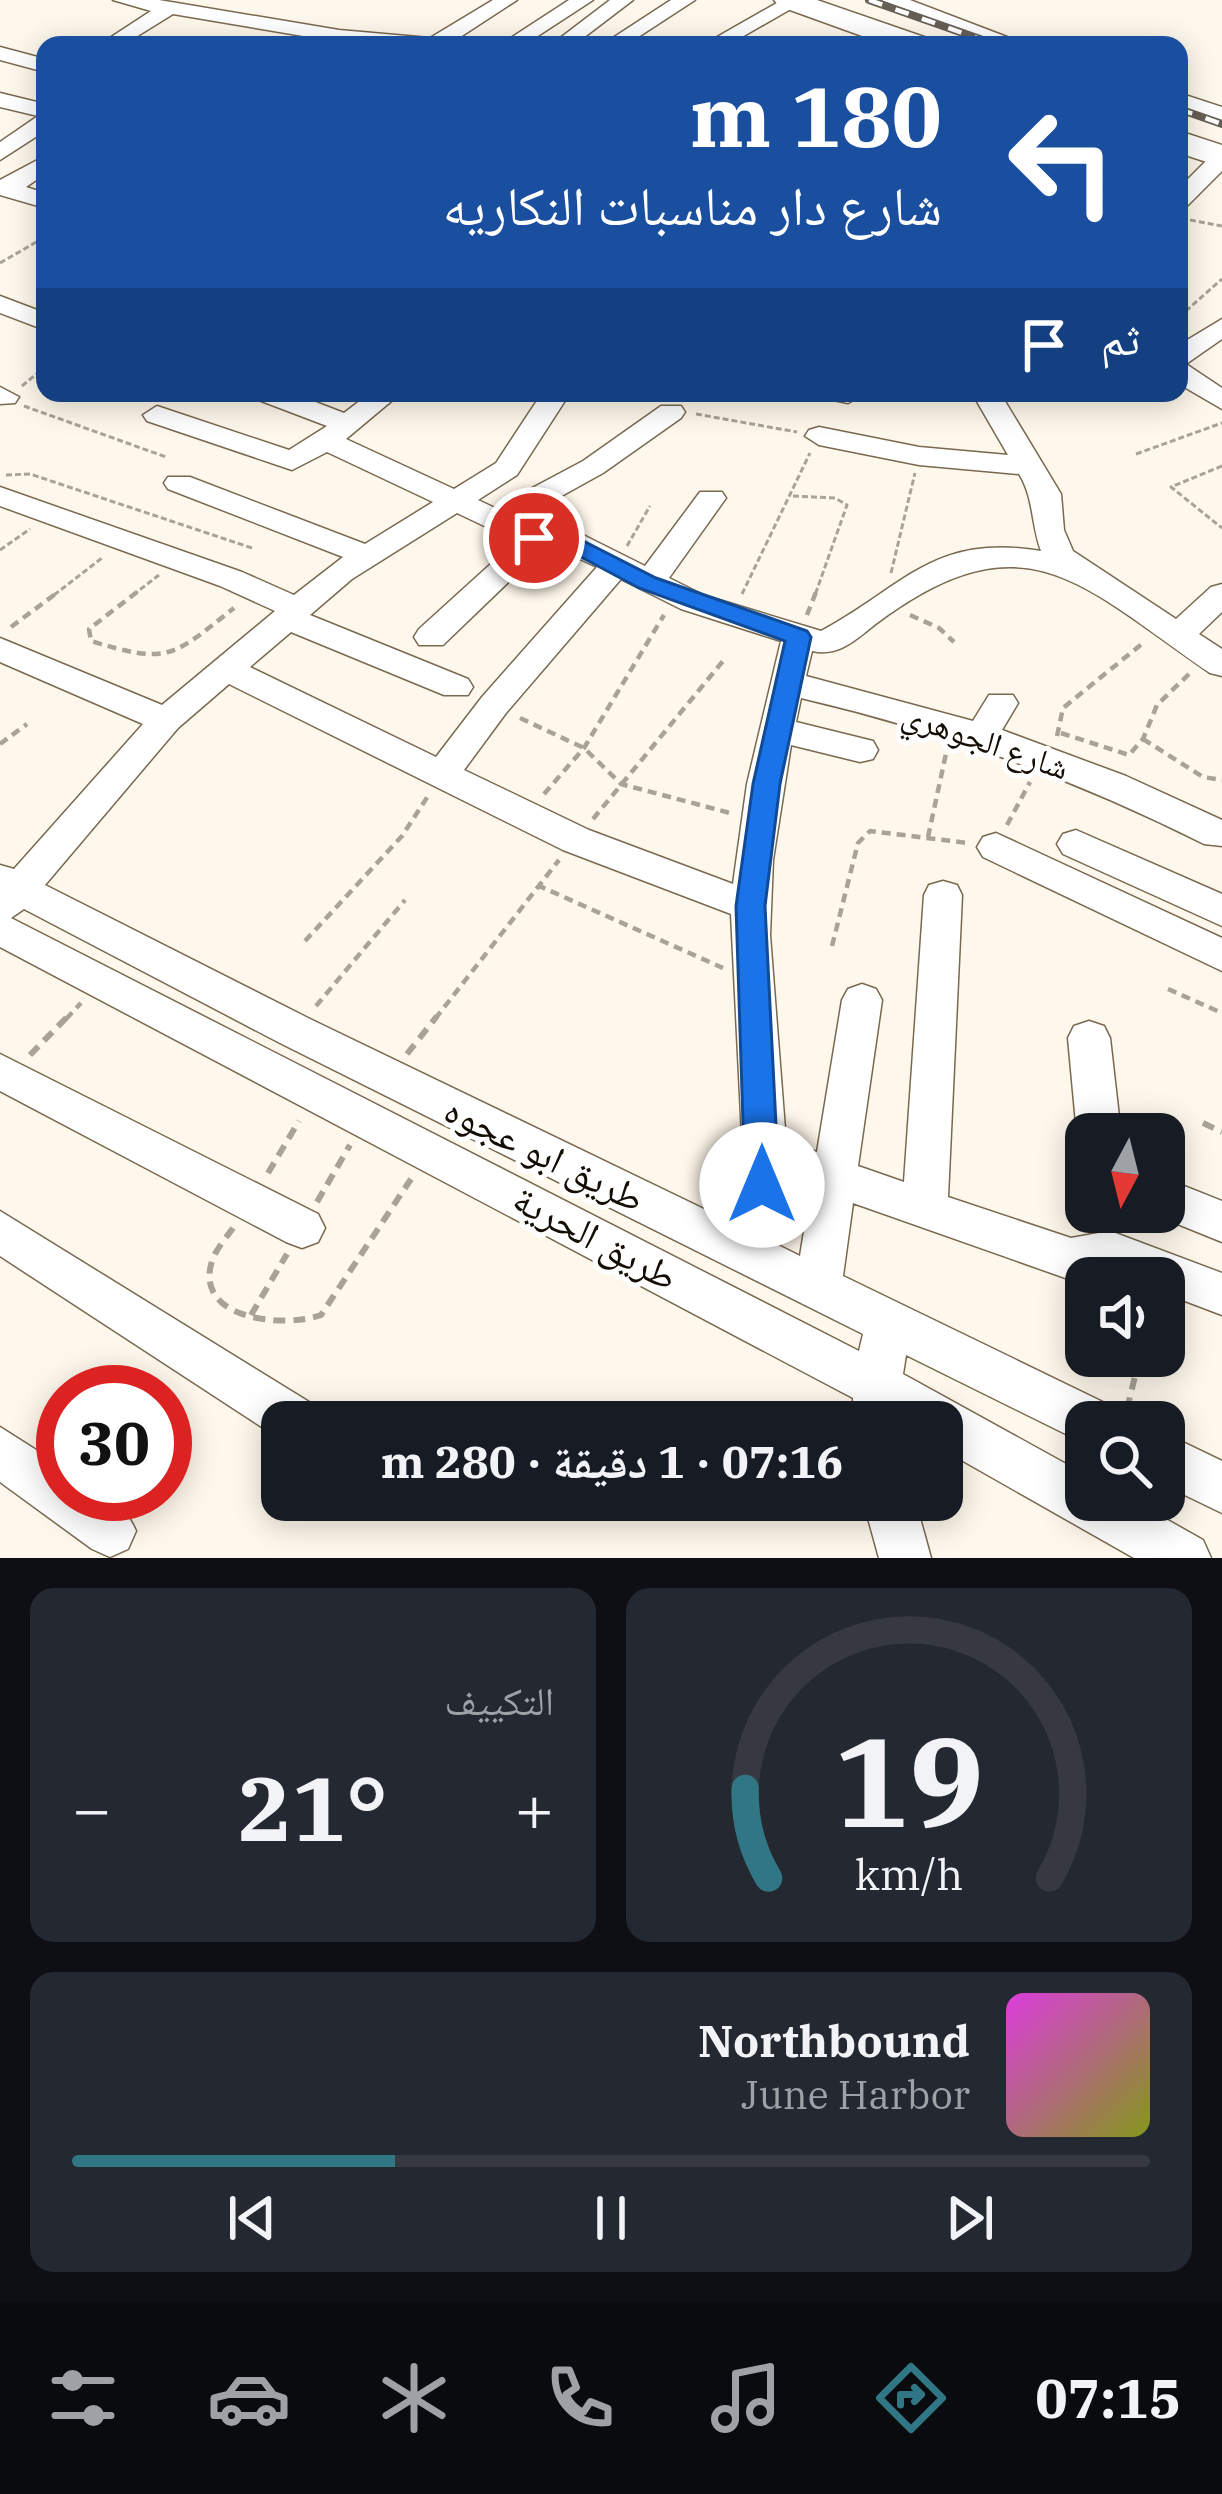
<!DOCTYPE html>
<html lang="ar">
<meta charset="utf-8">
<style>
:root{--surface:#171b24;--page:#242831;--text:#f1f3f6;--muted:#9ea1a6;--line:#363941;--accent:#317684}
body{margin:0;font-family:"IBM Plex Serif","Noto Naskh Arabic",serif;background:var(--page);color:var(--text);direction:rtl;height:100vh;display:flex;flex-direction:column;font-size:45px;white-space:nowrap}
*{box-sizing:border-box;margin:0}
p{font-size:39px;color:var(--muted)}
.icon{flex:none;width:66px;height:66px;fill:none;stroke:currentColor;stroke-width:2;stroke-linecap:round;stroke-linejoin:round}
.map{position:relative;height:1558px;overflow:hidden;direction:ltr}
.details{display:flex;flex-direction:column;gap:30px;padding:30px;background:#0d0f14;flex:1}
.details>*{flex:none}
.hud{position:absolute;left:36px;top:36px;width:1152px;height:366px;border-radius:24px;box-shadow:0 6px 30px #0003;direction:rtl;background:#1a4fa0;color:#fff;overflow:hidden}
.needle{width:78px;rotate:187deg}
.buttons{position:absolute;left:1065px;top:1113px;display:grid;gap:24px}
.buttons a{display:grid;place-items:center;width:120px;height:120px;border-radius:24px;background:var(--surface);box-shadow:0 6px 30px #0003;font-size:60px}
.speed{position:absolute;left:36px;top:1365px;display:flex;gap:24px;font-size:60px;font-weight:700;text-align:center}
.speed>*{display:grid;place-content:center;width:156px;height:156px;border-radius:50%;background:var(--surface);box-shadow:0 6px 30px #0003;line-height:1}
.speed .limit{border:18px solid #d22;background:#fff;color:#111}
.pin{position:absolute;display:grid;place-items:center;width:102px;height:102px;color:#fff;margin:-51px;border:6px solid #fff;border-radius:50%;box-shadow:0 3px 12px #0007}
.me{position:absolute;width:132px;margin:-66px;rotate:0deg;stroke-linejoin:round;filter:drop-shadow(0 0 9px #0008)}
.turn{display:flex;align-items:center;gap:42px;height:252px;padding:0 48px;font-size:54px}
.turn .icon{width:156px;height:156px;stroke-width:2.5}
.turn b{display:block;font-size:84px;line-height:102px}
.then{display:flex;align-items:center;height:114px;padding:0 48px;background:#0003;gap:24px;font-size:45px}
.big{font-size:90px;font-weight:700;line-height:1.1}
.details .widget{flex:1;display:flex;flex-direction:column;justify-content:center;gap:18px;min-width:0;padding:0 42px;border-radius:24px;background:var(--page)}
.details .dial{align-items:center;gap:0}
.dial svg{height:312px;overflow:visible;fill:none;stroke:var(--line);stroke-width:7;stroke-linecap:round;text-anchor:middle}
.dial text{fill:var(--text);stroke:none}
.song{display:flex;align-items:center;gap:36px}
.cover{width:144px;height:144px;border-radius:18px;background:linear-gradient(135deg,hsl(300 70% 55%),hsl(70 70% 35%))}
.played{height:12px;border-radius:6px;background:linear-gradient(90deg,var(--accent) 30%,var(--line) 30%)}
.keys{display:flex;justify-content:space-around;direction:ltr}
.heat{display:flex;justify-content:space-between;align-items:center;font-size:66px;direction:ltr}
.details .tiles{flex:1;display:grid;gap:30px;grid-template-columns:1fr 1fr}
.widget:last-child{grid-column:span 2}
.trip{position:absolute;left:261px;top:1401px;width:702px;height:120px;border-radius:24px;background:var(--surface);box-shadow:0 6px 30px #0003;font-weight:700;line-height:120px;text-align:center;direction:rtl}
.tab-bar{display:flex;height:192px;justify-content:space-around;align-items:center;background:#090b0e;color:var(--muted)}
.tab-bar .icon{width:84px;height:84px}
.tab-bar .current{color:var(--accent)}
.tab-bar b{font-size:54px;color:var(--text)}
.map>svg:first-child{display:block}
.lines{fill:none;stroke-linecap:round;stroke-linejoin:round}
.minor-casing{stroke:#78694f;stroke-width:3}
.highway-casing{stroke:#78694f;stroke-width:3}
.path-far2{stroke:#a8a297;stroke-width:3;stroke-dasharray:6 3;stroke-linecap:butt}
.path-far1{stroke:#a8a297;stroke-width:4.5;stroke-dasharray:9 6;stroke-linecap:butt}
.path{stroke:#a8a297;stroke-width:6;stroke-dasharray:12 8;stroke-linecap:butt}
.minor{fill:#fff;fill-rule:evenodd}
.highway{fill:#fff;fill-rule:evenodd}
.rail-casing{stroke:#665f55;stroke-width:8}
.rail{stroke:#fff;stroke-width:4.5;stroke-dasharray:14;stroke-linecap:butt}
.route{fill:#1a73e8;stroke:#114b97;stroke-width:3}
.labels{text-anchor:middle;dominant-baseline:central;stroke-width:10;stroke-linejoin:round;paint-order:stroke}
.street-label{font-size:33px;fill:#130d04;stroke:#fff}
.near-street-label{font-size:39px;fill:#130d04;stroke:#fff}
</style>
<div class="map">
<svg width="1222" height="1558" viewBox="0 0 1222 1558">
<rect width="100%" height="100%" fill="#fef7eb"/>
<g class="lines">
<!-- minor casing -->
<g class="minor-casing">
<path id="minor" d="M113,0H159L339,30L430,38L493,0H517L448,45L339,42L173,14L123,45H99L151,11Z
M569,0H593L524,45H500Z
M610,0H633L574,45H551Z
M671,0H695L626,45H602Z
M782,0L803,2L728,45H703Z
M881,0H910L1028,45H998Z
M0,47L45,59V72L0,60Z
M0,93L45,104V131L0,160V142L38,116L0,107Z
M1179,93L1222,107V121L1179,107Z
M1222,151V171L1187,206L1179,208V188L1214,153Z
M45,156V174L26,187L45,193V208L0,195V180Z
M0,296L45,313V330L0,313Z
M1222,319V339L1186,364L1222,388V409L1179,384V345Z
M0,387L19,397L15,403L0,404Z
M252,393H292L344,413L370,393H401L346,439L454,489L496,463L542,393H570L517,475L478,500L495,508L583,461L661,406H681L685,412L681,418L603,473L520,519L538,528L565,526L645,566L700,492H722L726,498L669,578L703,595L821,631C905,586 933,533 1041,551C1031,524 1034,498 1019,474L919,465L819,445L805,436L809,430L819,427L919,447L1008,455L972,393H1000L1061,494L1064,530L1073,551L1176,619L1211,587L1222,584V612L1199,634L1222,649V676L1210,673C1080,584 1025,513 877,623C856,639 840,657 812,651L806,676L973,721L989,695H1013L1018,703L1002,730L1126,776L1222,820V846L1204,844C1075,779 942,731 801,698L796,722L873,741L878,750L873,759L860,762L791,745L773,860L770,935L786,1142L817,1152L842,1000L848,989L862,984L876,989L882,1000L858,1166L904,1182L924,895L929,885L943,881L957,885L962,895L948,1197L1071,1238L1110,1231L1222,1273V1315L1164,1293V1278H1124L1110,1273L1071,1280L853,1203L843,1276L1109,1405L1117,1422H1086V1444L906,1355L903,1374L1086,1475V1500H1132L1203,1540L1211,1558H1134L942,1449V1422H854L853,1398L0,947V865L14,869L143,724L0,662V638L162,705L275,611L220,586L0,506V487L242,572L294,595L343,557L168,489L164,483L168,477H190L365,544L433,502L327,452L292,470L147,421L143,415L157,406L289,450L327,426L256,399ZM457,513L516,541L419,629L414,637L419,645H443L548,544L597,567L482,697L436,757L250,667L291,632L444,695H468L473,687L468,679L310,615L352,579ZM621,579L681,609L781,641L747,784L733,884L589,830L464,770L506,713ZM229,684L563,850L731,914L742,1136L735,1224L310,1019L45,885L178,728ZM24,909L280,1043L863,1334L859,1351L11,918ZM785,1179L811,1188L800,1256L776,1244Z
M824,393H861L862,395L848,403L828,399Z
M1076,830L1222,894V926L1063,854L1057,844L1063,834Z
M996,833L1222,938V971L983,857L977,847L983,837Z
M1089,1021L1104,1026L1110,1038L1121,1134H1086V1148L1077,1134L1068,1038L1074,1026Z
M0,1054L318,1214L325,1228L318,1242L302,1248L286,1242L0,1091Z
M1164,1178L1222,1201V1242L1148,1212H1164Z
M0,1211L314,1405L322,1422H282L280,1439L0,1256Z
M0,1427L63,1467V1494C97,1494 121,1496 136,1531L128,1549L110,1557L92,1549L0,1482Z
M1164,1433L1222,1461V1513L1164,1485Z
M863,1500H915L931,1558H879Z"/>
</g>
<!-- highway casing -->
<g class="highway-casing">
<path id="highway" d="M774,0H817L927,38L932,45H887L779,6Z
M1179,131L1222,145V167L1179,153Z"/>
</g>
<!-- path-far2 -->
<path class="path-far2" d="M1190,220L1222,226
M0,263L45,237
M1179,317L1222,279
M22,386L45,367
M24,406L166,457
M696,414L797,432
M1136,454L1222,423
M1222,466L1171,487L1222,528
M6,475L30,474L252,548
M793,496L835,498L847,505L815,595
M627,546L650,506
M0,550L30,529
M891,573L915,473
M742,594L810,453
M54,595L102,558
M133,595L159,575"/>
<!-- path-far1 -->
<path class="path-far1" d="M137,592L89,629L91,641C169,665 172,657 234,608
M807,615L816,592
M910,615L939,628L954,642
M11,627L58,592
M520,718L584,748L621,784L730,813
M1061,733L1129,755L1143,739L1157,705L1190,673
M1057,736L1063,708L1143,643
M1143,739L1203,777L1222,780
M0,744L27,724
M544,794L584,748L664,615
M593,819L723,661
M1007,825L1030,782
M928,837L947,749
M537,885L723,968
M305,941L402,836L428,796
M832,946L858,843L870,831L968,843
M1168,989L1222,1013
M316,1006L405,900
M66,1019L81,1003
M435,1019L559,860"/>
<!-- path -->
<path class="path" d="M407,1054L437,1016
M30,1055L68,1016
M1203,1123L1222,1132
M268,1173L299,1121
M317,1202L350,1145
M233,1228C226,1238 216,1249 212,1261C193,1321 286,1328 321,1315L411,1179
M251,1315L287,1254
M1127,1409L1140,1356"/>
<!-- minor -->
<use href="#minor" class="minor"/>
<!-- highway -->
<use href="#highway" class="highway"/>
<!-- rail casing -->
<g class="rail-casing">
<path id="rail" d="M869,0L997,45
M1179,109L1222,124"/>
</g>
<!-- rail -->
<use href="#rail" class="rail"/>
</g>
<!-- route -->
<path class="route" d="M554,526L656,578L807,631L811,637L780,784L765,906L779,1185L774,1196L762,1200L750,1196L745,1185L736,906L753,784L785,641L639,588L551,541L534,545L522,538Z"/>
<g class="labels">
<!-- street labels -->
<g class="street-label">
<text transform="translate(986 740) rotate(19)">شارع الجوهري</text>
</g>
<!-- near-street labels -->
<g class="near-street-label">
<text transform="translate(545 1153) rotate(26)">طريق ابو عجوه</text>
<text transform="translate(596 1237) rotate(28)">طريق الحرية</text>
</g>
</g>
</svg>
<div class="buttons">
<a><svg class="needle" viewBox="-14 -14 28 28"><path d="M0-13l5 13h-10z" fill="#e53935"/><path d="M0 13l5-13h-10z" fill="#9ea1a6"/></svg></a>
<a><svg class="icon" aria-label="sound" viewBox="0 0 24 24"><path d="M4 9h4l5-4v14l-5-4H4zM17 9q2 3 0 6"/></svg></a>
<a><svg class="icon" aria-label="search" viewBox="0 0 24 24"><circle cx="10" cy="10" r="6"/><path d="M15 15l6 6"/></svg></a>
</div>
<div class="speed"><div class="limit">30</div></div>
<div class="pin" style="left:534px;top:538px;background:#d93025"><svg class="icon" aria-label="arrive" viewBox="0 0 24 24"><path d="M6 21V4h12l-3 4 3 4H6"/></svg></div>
<svg class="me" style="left:762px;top:1185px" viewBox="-20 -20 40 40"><circle r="19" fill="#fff"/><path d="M0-13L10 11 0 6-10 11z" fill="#1a73e8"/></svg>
<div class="trip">07:16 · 1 دقيقة · 280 m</div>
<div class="hud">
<div class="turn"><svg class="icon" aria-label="left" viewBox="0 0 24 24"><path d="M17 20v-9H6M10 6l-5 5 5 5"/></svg><div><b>180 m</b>شارع دار مناسبات النكاريه</div></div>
<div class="then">ثم<svg class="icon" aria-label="arrive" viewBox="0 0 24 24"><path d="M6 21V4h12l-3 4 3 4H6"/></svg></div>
</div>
</div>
<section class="details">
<div class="tiles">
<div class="widget dial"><svg viewBox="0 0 100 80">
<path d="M14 69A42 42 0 1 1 86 69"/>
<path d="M14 69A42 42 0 0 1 8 46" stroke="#317684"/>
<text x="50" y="56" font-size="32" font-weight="700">19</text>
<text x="50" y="72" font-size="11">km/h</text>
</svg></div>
<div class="widget"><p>التكييف</p>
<div class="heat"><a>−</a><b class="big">21°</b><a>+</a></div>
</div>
<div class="widget">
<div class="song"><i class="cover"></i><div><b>Northbound</b><p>June Harbor</p></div></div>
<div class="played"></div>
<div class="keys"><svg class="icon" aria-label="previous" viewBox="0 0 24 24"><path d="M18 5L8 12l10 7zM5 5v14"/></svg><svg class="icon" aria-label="pause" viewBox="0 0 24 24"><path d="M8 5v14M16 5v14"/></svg><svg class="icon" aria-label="next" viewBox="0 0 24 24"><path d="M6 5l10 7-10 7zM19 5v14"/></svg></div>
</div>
</div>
</section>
<nav class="tab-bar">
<b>07:15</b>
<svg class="icon current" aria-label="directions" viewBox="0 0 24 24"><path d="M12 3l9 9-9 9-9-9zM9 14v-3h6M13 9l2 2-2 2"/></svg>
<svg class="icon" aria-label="music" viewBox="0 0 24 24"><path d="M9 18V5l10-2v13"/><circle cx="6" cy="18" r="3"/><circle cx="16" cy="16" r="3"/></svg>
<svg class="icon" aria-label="phone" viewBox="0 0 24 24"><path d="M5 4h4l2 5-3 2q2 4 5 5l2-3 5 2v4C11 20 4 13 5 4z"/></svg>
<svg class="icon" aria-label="climate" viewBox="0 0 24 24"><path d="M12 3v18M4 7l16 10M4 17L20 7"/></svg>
<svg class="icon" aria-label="car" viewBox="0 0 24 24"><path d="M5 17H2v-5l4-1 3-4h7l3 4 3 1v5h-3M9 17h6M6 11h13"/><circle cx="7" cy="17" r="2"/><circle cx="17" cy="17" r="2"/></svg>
<svg class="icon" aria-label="filters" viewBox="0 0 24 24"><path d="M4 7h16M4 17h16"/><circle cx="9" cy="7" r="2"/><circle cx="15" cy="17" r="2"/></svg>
</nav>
